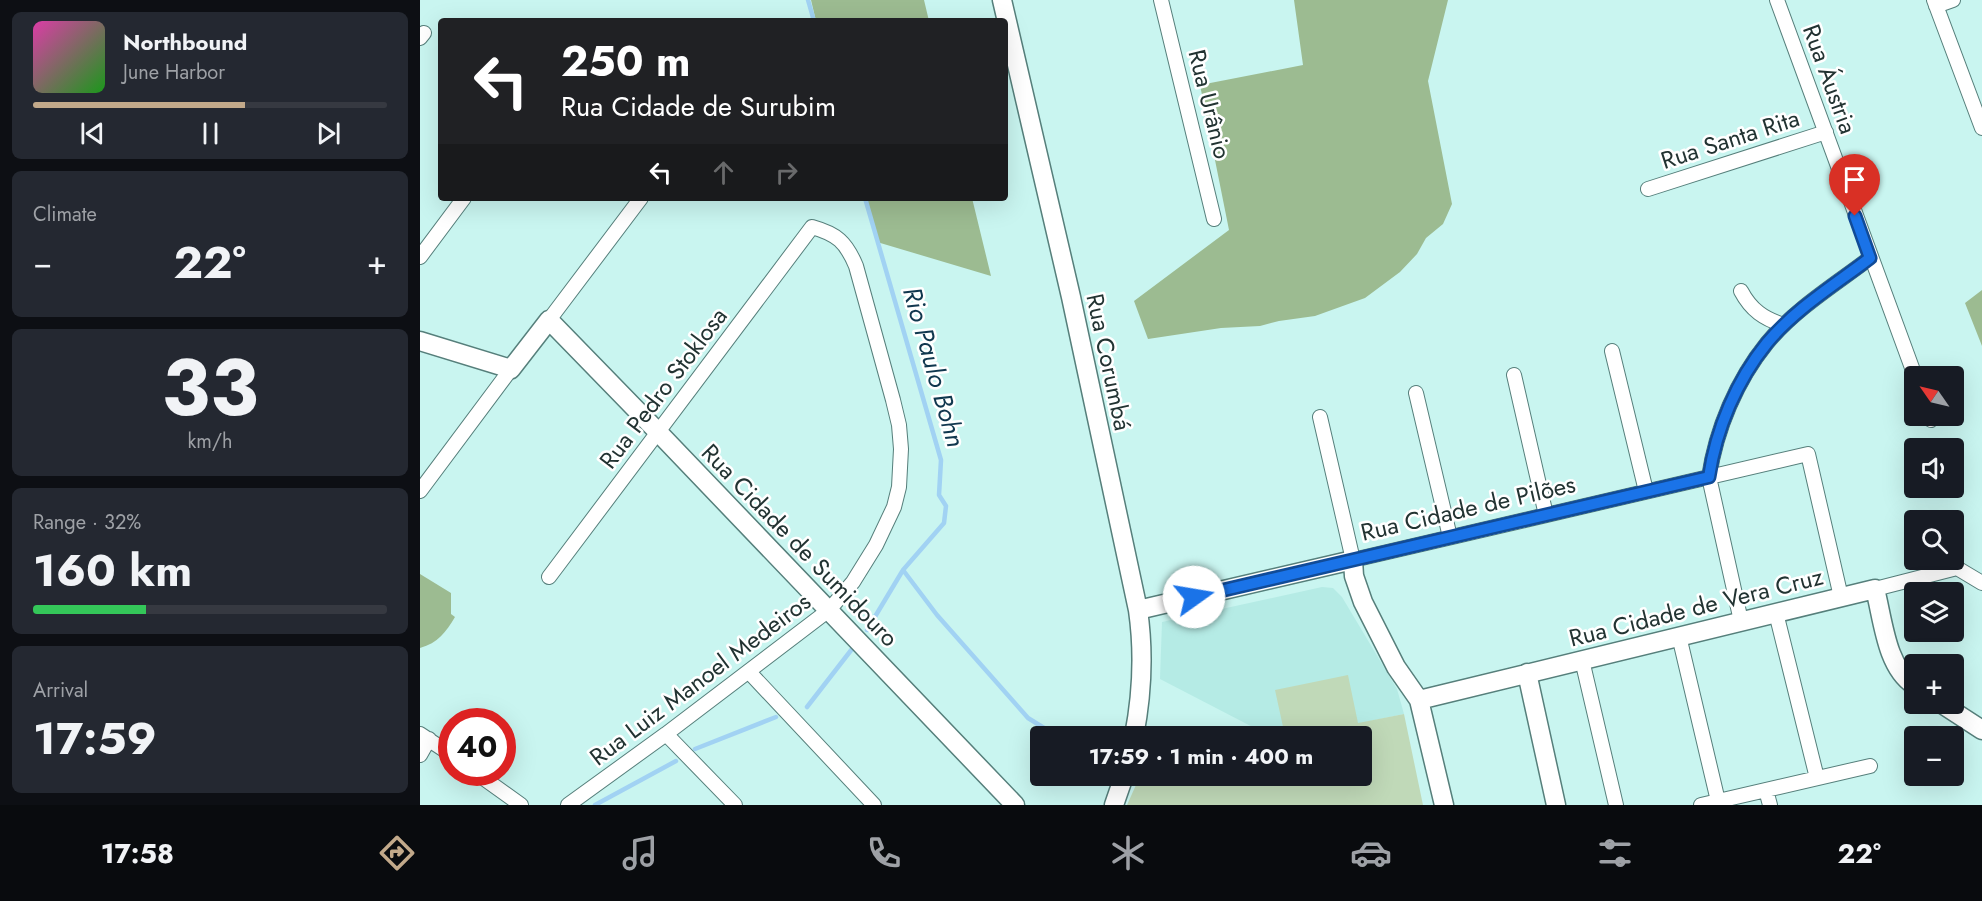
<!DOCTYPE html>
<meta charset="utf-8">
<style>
:root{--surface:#171b24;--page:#242831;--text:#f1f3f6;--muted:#9ea1a6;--line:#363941;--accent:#c2a98a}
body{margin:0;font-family:Jost,sans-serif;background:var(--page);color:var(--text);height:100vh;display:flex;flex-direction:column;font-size:22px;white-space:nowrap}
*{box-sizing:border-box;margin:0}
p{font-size:20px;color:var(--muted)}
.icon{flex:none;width:33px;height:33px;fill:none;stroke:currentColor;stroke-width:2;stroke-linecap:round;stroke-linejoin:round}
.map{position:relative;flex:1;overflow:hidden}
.sheet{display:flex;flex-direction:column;gap:12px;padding:12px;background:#0d0f14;width:420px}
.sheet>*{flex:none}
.guide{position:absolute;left:18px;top:18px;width:570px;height:183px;border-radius:6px;box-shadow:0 6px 24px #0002;background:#202124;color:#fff;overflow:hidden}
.needle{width:39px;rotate:304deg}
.tools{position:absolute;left:1484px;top:366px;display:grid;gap:12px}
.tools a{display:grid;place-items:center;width:60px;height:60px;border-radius:6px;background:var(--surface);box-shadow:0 6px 24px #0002;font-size:30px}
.speed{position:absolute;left:18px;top:708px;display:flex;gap:12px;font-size:30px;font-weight:700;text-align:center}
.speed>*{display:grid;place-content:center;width:78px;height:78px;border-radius:50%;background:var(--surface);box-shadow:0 6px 24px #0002;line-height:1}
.speed .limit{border:9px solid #d22;background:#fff;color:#111}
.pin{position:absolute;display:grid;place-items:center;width:51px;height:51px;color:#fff;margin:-62px -26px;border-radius:50% 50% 50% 0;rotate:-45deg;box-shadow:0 0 6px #0007}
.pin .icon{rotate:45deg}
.me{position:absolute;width:66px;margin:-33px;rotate:77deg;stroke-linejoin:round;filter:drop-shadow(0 0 4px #0008)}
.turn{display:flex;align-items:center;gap:21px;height:126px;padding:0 24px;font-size:27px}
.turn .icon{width:78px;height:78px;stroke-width:2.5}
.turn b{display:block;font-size:42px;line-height:51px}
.lanes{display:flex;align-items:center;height:57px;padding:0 24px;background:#0003;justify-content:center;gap:30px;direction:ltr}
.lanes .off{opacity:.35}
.big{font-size:45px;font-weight:700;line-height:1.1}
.sheet .widget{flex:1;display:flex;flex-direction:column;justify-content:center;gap:9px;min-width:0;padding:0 21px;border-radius:9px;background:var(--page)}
.sheet .dial{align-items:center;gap:0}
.dial b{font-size:78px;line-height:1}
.song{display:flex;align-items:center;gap:18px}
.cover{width:72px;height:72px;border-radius:9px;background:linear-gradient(135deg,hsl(320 70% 55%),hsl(120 70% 35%))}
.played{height:6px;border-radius:3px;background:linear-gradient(90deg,var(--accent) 60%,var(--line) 60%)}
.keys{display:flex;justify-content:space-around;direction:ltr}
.heat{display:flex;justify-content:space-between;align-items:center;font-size:33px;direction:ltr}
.charge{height:9px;border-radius:4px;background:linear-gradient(90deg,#34c759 32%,var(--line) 0)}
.trip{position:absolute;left:610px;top:726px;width:342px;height:60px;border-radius:6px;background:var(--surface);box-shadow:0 6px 24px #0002;font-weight:700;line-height:60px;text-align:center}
.tab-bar{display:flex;height:96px;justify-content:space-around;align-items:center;background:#090b0e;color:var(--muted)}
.tab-bar .icon{width:42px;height:42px}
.tab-bar .on{color:var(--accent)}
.tab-bar b{font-size:27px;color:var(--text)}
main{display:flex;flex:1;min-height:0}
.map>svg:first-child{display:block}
.built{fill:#b5ebe5}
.green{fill:#c0d9b8}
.forest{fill:#9cbb91}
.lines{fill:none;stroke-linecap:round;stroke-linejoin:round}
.stream{stroke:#a1d2f3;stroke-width:4.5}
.street-casing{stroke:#567f7b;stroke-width:16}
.secondary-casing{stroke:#567f7b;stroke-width:21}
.street{stroke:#fff;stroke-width:14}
.secondary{stroke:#fff;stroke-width:18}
.route-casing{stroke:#114b97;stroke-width:15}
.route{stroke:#1a73e8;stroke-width:10}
.labels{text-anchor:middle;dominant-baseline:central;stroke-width:5;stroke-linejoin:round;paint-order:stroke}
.street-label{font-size:24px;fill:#223332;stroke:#fff}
.water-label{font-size:26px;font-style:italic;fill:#10374e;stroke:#fff}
</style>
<main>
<section class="sheet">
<div class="widget">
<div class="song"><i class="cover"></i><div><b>Northbound</b><p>June Harbor</p></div></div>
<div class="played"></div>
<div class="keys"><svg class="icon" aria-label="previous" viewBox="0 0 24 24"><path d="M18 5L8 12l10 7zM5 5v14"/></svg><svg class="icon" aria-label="pause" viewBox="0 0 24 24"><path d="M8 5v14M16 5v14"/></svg><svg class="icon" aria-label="next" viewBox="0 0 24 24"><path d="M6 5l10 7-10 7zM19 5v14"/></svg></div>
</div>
<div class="widget"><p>Climate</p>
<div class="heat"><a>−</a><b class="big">22°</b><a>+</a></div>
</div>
<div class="widget dial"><b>33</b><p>km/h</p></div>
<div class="widget"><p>Range · 32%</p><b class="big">160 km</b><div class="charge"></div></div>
<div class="widget"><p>Arrival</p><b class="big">17:59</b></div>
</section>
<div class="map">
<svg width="1562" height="805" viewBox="0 0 1562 805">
<rect width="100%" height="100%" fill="#c9f5f0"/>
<!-- built -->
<path class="built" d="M902,587L913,588L922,597L977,689L984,714L878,736H850L740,679L742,622Z"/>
<!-- green -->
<path class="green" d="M928,675L938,723L984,714L1003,805H707L720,776H942V736H865L855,690Z"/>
<!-- forest -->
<path class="forest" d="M391,0H504L509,21H396Z
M874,0H1028L1008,81L1032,204L1023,224L1006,238L997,254L980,272L945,298L895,316L859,321L840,326L801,328L728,339L714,301L809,230L780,85L883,65Z
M445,198H552L571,276L457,242Z
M1562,290V346L1545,303Z
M0,574L31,593V614L35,617C26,632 18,643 0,648Z"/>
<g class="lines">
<!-- stream -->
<path class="stream" d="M388,0L394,21
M445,198L521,460L519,495L526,506L524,523L483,570L447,630
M483,570L517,615L608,718L637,736
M387,707L432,649
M275,749L356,717
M175,805L256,761"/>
<!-- street casing -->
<g class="street-casing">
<path id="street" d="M741,0L794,219
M1357,0L1495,376
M1514,0L1562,128
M1516,6L1533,0
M0,38L4,33
M1228,189L1406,132
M0,257L44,198
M1321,291C1331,310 1344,319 1364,325
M129,320L221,198
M1192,351L1226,491
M1094,375L1126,515
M996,393L1030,537
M1509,416L1511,420
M900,417L933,560L1388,454L1421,597
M0,491L91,369
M129,577L392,227C417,234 426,242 436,266L473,400L479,425L481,449L479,487L474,507L456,545L433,582L409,610L246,734L148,805
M1455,589L1537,568L1562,583
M1356,613L1397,778
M1321,621L1289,477C1296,429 1317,380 1347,343C1375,309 1416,284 1450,258
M1259,636L1298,801
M1162,660L1196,805
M329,672L454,805
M0,734L32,755
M246,734L315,805
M0,755L9,739
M55,772L101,805
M1346,790L1350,805
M1281,805L1450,766"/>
</g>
<!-- secondary casing -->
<g class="secondary-casing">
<path id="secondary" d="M582,0L651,297L718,610C724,652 722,695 714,736
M0,341L91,369L129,320L238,432L595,805
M718,610L933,560L934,576L943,602L976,667L999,700L1024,805
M1107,673L1136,805
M999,700L1455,589C1463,619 1466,667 1494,685
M1522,704L1562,730
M694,805L704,776"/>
</g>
<!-- street -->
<use href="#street" class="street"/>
<!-- secondary -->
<use href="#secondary" class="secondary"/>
</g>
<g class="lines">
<!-- route casing -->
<g class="route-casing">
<path id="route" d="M774,597L1289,477C1296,429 1317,380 1347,343C1375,309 1416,284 1450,258L1435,216"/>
</g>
<!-- route -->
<use href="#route" class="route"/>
</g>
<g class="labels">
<!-- street labels -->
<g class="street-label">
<text transform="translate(1410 79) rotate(70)">Rua Áustria</text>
<text transform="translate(790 104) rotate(76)">Rua Urânio</text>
<text transform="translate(1310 139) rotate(-18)">Rua Santa Rita</text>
<text transform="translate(689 362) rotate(78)">Rua Corumbá</text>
<text transform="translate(243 388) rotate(-53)">Rua Pedro Stoklosa</text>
<text transform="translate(1048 508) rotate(-13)">Rua Cidade de Pilões</text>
<text transform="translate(380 545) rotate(46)">Rua Cidade de Sumidouro</text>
<text transform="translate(1276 607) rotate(-14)">Rua Cidade de Vera Cruz</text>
<text transform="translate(280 679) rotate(-37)">Rua Luiz Manoel Medeiros</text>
</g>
<!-- water labels -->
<g class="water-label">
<text transform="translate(514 367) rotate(74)">Rio Paulo Bohn</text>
</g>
</g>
</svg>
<div class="tools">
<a><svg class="needle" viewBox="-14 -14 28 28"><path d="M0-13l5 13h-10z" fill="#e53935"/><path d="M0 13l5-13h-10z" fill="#9ea1a6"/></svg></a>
<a><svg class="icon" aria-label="sound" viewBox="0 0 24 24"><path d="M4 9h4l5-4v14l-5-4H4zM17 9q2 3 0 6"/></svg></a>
<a><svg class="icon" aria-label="search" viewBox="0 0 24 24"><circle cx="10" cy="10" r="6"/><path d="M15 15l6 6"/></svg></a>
<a><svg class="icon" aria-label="layers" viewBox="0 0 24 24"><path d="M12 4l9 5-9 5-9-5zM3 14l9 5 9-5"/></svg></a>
<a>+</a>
<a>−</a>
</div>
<div class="speed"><div class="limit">40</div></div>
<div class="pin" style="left:1435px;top:216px;background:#d93025"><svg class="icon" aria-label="arrive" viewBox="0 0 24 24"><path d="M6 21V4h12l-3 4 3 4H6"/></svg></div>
<svg class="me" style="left:774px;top:597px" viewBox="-20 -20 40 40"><circle r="19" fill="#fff"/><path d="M0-13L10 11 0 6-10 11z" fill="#1a73e8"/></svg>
<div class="trip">17:59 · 1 min · 400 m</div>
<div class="guide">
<div class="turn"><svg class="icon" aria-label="left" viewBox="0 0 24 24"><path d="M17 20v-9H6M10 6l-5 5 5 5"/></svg><div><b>250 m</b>Rua Cidade de Surubim</div></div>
<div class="lanes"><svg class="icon" aria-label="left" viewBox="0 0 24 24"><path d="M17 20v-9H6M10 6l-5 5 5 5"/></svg><svg class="icon off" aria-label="ahead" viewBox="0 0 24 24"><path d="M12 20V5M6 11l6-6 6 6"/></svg><svg class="icon off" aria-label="right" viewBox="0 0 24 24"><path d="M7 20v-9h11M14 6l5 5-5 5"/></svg></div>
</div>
</div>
</main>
<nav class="tab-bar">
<b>17:58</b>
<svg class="icon on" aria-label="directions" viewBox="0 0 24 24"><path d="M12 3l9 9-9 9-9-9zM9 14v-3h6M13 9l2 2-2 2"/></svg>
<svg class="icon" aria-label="music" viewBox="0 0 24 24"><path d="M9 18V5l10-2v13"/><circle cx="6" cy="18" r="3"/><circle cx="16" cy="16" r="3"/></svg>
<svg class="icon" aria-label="phone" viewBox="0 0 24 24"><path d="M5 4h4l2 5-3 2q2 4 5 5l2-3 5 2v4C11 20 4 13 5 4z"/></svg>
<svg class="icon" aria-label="climate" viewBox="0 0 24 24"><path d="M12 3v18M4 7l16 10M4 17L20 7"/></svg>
<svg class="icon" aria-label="car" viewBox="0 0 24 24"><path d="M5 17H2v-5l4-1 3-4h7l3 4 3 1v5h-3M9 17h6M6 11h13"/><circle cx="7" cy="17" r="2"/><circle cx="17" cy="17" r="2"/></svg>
<svg class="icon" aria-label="filters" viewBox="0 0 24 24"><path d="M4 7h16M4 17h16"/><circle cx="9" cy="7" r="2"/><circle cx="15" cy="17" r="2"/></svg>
<b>22°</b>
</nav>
